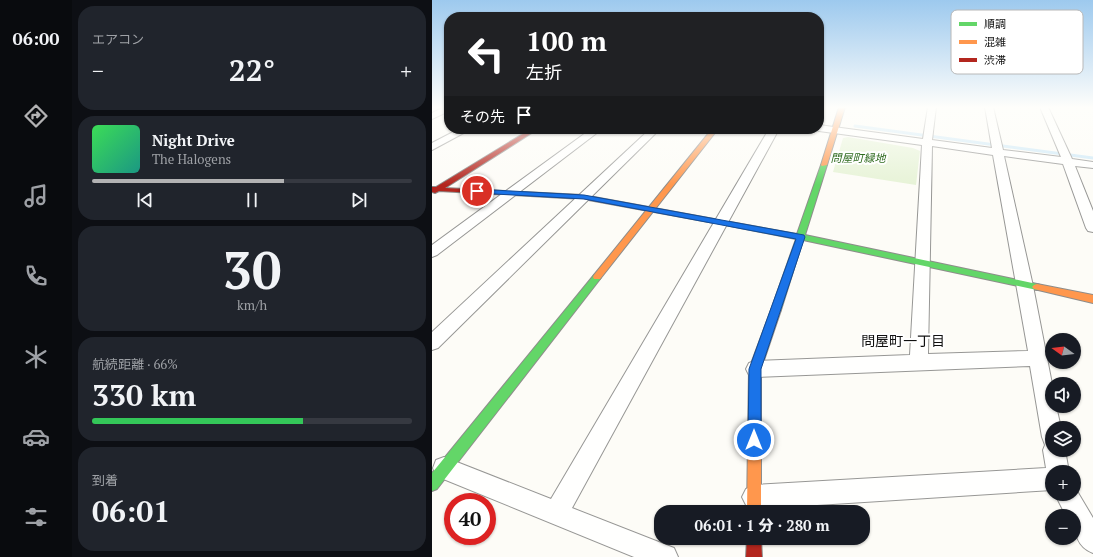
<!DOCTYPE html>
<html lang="ja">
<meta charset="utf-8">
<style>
:root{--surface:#171b24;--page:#20242c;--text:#f1f3f6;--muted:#9ea1a6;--line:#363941;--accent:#b2b2b3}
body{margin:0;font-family:"PT Serif","Noto Sans JP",serif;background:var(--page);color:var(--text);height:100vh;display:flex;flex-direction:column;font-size:15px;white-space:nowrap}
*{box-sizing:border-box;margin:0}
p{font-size:13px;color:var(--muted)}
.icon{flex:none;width:22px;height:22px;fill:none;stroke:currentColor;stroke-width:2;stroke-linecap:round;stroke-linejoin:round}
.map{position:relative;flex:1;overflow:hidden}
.panel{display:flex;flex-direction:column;gap:6px;padding:6px;background:#0d0f14;width:360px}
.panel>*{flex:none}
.hud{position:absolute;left:12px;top:12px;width:380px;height:122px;border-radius:16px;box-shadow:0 1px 3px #0004;background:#202124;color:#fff;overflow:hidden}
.needle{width:26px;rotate:285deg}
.controls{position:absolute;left:613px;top:333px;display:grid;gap:8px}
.controls a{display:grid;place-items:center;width:36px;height:36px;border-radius:50%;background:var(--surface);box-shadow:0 1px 3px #0004;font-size:20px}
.speed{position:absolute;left:12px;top:493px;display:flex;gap:8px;font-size:20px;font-weight:700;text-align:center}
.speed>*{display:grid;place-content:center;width:52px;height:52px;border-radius:50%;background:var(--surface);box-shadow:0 1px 3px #0004;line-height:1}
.speed .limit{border:6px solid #d22;background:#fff;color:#111}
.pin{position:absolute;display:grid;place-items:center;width:34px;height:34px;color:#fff;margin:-17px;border:2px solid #fff;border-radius:50%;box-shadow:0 1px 4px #0007}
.me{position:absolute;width:44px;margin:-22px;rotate:0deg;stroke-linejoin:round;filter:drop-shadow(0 0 3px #0008)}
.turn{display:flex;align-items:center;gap:14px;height:84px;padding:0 16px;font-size:18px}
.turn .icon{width:52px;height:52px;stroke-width:2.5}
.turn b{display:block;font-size:28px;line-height:34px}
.then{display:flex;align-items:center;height:38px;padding:0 16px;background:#0003;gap:8px;font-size:15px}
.big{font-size:30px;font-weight:800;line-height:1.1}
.panel .widget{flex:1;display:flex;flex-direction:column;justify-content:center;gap:6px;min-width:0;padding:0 14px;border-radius:16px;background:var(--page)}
.panel .dial{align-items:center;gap:0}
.dial b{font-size:52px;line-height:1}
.song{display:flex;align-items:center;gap:12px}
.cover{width:48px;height:48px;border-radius:6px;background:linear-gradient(135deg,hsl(130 70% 55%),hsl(170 70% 35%))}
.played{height:4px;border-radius:2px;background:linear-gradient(90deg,var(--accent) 60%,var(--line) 60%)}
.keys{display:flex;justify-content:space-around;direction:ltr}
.heat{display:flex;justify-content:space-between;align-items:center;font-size:22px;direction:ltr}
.charge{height:6px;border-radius:3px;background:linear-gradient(90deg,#34c759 66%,var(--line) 0)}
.trip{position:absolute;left:222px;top:505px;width:216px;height:40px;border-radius:16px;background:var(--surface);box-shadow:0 1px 3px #0004;font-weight:800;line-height:40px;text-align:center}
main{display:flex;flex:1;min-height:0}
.tabs{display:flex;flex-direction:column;width:72px;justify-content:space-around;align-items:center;background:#090b0e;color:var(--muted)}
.tabs .icon{width:28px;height:28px}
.tabs .selected{color:var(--accent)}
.tabs b{font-size:18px;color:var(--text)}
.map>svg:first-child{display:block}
.green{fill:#e7f3d7}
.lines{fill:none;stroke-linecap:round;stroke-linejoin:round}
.stream{stroke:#cde8f7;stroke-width:3}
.street-casing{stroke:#979795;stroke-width:2}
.fast-casing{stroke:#8e8d8b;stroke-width:2}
.slow-casing{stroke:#8e8d8b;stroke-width:2}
.jam-casing{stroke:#8e8d8b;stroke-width:2}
.street{fill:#fffffe;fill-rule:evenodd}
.fast{fill:#63d668;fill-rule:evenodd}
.slow{fill:#ff974d;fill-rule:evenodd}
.jam{fill:#b3261e;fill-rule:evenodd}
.route{fill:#1a73e8;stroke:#114b97}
.labels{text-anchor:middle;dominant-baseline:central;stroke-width:4;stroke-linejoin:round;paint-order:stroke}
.far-park-label{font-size:11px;font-style:italic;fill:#2f6b1f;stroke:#fff}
.neighbourhood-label{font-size:14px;fill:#111;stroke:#fff}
.key{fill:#fff;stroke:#b8b8b8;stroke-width:1}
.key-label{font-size:11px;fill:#111}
</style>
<main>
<nav class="tabs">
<b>06:00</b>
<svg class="icon selected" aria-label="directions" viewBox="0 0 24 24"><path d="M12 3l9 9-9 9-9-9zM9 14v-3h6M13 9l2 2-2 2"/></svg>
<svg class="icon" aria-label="music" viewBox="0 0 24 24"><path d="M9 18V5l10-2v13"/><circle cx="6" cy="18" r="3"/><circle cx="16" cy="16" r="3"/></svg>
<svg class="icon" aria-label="phone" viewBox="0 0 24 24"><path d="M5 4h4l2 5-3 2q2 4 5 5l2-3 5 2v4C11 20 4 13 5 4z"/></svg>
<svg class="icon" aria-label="climate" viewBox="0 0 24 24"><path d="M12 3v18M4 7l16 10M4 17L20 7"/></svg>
<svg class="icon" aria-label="car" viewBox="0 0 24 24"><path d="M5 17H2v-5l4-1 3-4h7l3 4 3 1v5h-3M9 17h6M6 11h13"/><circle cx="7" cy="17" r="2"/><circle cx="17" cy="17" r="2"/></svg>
<svg class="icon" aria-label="filters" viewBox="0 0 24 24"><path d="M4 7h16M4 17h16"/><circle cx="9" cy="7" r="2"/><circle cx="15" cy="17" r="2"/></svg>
</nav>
<section class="panel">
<div class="widget"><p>エアコン</p>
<div class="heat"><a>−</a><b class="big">22°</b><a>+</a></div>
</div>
<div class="widget">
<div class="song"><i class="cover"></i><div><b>Night Drive</b><p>The Halogens</p></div></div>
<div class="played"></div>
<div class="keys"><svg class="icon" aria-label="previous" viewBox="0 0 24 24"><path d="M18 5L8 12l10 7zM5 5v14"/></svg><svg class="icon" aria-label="pause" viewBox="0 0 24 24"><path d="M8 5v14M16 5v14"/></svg><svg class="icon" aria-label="next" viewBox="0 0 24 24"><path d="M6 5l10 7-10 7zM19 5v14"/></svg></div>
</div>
<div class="widget dial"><b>30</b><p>km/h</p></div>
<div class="widget"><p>航続距離 · 66%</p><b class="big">330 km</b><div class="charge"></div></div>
<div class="widget"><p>到着</p><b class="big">06:01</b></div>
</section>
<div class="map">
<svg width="661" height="557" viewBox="0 0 661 557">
<rect width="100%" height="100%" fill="#fdfcf7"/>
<!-- green -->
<path class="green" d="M416,137L481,148L488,151L484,185L401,172L411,138Z"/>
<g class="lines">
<!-- stream -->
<path class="stream" d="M423,126L661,158"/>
<!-- street casing -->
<g class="street-casing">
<path id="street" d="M12,107H17V111L0,119V113Z
M496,107H504L500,140L560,148L553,107H561L571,150L629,157L608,107H616L640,159L661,162V168L643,166L661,211V232L656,231L654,228L631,164L572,156L601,286L620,384V406H624L629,428H620V450H633L637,472H620V490L322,509L314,505L310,497L314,489L322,485L614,468L611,450L613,445L610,437L598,366L323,377L317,375L314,369L317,363L323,361L478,355L490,145L387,131L383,129H387V125L491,139ZM500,146L561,155L596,351L496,354Z
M27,129H39L0,150V143Z
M159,129H170L5,255L0,257V245Z
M218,129H228L6,348L0,350V332Z
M337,129H347L140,508L242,548L246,557H202L4,476L1,468L4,460L12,457L119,499Z
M642,486L661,518V553C645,547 642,532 642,516H634L623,494H642Z"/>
</g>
<!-- fast casing -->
<g class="fast-casing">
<path id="fast" d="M392,163L395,165L373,235L605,284L608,285L610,287L608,289L605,290L371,240L349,310L347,313H341L339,310L364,239L293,225L289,223L293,221L365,234L389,165Z
M165,274L168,275L169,277L168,279L5,489L0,491V473L162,275Z"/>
</g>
<!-- slow casing -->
<g class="slow-casing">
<path id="slow" d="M407,107H413L395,165L390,166L389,165Z
M280,129H286L168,279H162L161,277L162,275Z
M605,284L661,295V303L602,289L600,287L602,285Z
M344,306L347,307L349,310L329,369V512H315L317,369L339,310L341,307Z"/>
</g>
<!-- jam casing -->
<g class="jam-casing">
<path id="jam" d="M99,129H106L13,188L151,195L293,221L297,223L293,225L151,199L7,191L3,193L0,192V187H4Z
M315,538H329L330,557H314Z"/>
</g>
<!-- street -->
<use href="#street" class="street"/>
<!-- fast -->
<use href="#fast" class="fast"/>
<!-- slow -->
<use href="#slow" class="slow"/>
<!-- jam -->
<use href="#jam" class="jam"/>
</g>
<!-- sky -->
<linearGradient id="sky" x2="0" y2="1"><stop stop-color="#9dc9ee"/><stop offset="0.58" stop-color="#fefefb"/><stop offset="1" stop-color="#fefefb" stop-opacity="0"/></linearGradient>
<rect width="661" height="185" fill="url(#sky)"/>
<!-- route -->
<path class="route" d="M43,189L152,195L372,235L373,237L329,369V440L327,445L322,446L318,445L316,440L317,369L364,239L152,199L45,193L42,191Z"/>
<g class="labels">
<!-- far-park labels -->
<g class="far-park-label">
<text x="426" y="158">問屋町緑地</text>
</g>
<!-- neighbourhood labels -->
<g class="neighbourhood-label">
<text x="471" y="340">問屋町一丁目</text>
</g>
</g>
<!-- legend -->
<rect x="519" y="10" width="132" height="64" rx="6" class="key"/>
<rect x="527" y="22" width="18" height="4" fill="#63d668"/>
<rect x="527" y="40" width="18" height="4" fill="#ff974d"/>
<rect x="527" y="58" width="18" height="4" fill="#b3261e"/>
<g class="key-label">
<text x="552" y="28">順調</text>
<text x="552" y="46">混雑</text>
<text x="552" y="64">渋滞</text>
</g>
</svg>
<div class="controls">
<a><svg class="needle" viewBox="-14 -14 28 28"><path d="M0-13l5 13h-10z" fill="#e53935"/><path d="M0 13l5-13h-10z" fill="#9ea1a6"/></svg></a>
<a><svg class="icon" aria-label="sound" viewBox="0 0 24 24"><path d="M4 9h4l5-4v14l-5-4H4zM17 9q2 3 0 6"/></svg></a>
<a><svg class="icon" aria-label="layers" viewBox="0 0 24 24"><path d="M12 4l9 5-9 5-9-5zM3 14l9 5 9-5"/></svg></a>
<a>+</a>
<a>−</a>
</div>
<div class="speed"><div class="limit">40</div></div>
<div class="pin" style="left:45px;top:191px;background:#d93025"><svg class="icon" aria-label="arrive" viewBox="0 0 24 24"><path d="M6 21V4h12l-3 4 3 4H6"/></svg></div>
<svg class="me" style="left:322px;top:440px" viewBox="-20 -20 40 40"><circle r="17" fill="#1a73e8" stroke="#fff" stroke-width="3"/><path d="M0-11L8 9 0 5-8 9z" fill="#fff"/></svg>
<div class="trip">06:01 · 1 分 · 280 m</div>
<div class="hud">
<div class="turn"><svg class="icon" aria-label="left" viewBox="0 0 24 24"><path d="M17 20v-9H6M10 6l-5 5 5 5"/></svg><div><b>100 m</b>左折</div></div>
<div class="then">その先<svg class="icon" aria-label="arrive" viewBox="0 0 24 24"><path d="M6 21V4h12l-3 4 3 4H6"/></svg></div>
</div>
</div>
</main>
